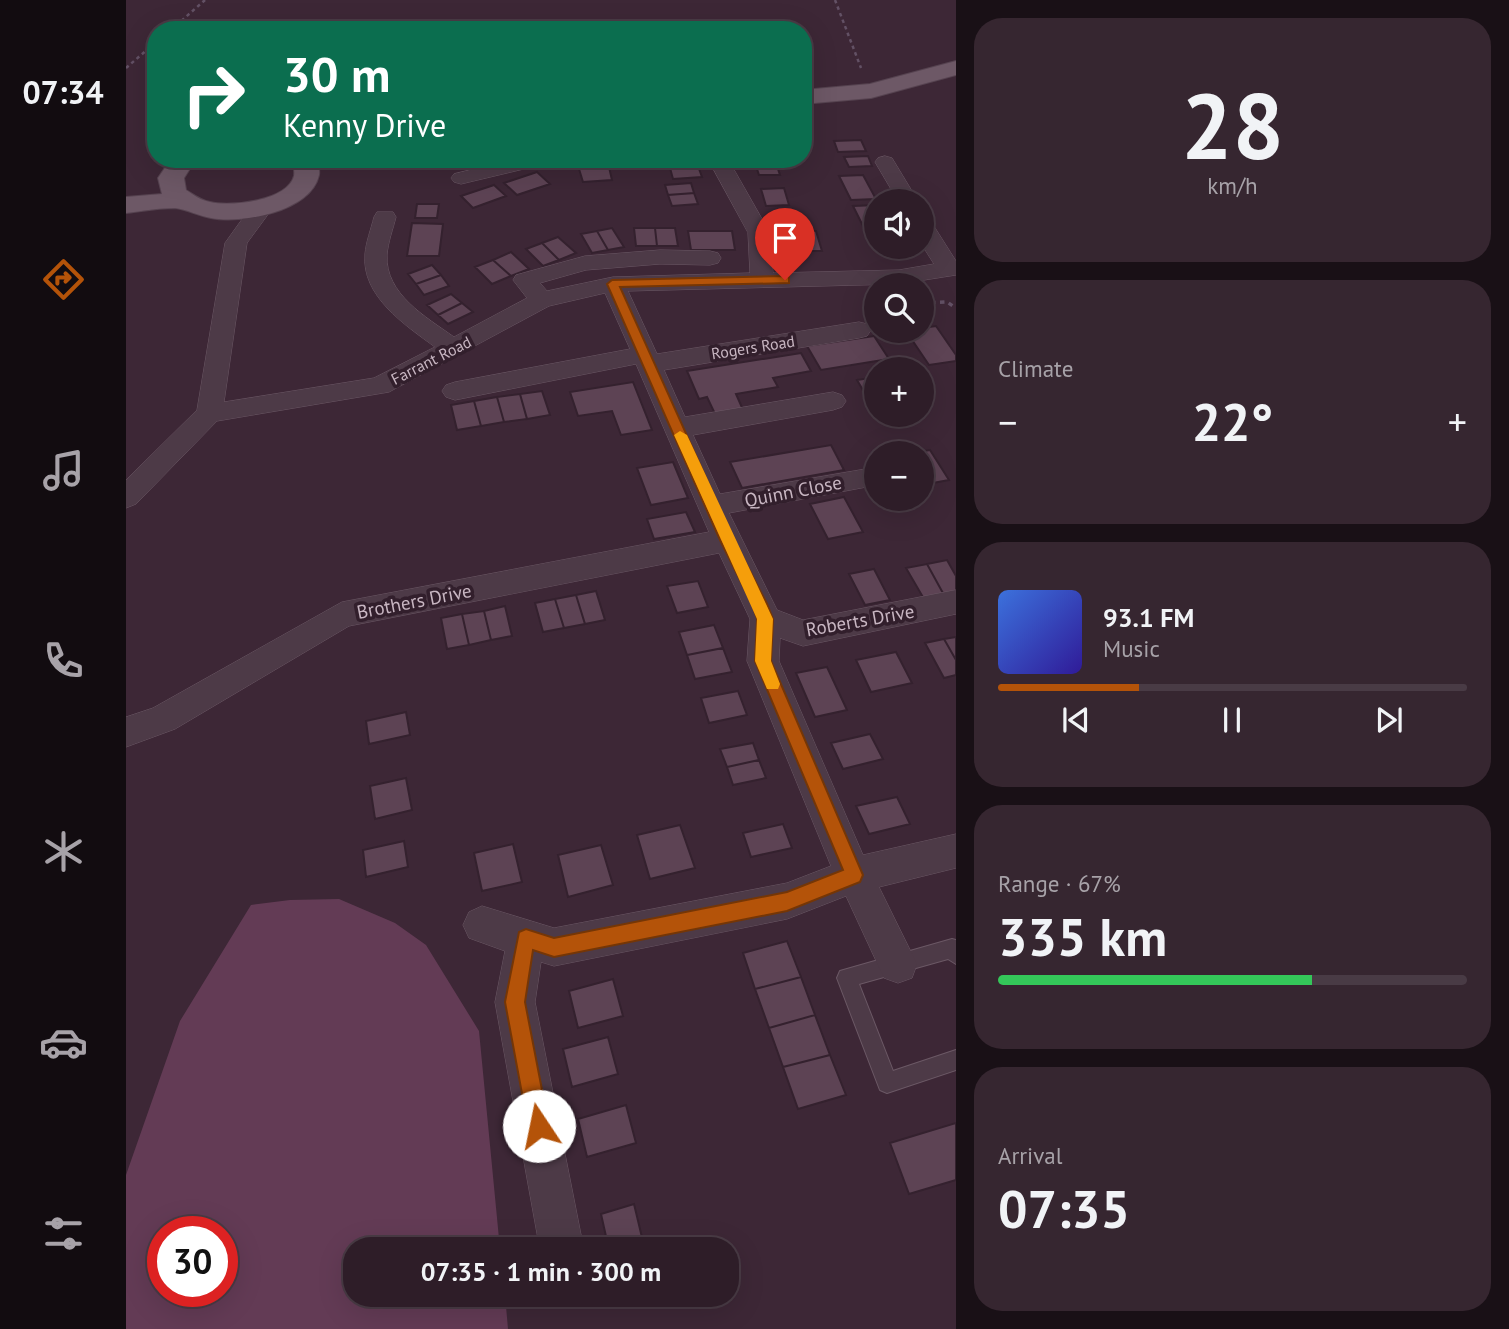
<!DOCTYPE html>
<meta charset="utf-8">
<style>
:root{--surface:#2e1d28;--page:#362630;--text:#f1f3f6;--muted:#a7a2a8;--line:#493b45;--accent:#b45309}
body{margin:0;font-family:"PT Sans",sans-serif;background:var(--page);color:var(--text);height:100vh;display:flex;flex-direction:column;font-size:26px;white-space:nowrap}
*{box-sizing:border-box;margin:0}
p{font-size:23px;color:var(--muted)}
.icon{flex:none;width:38px;height:38px;fill:none;stroke:currentColor;stroke-width:2;stroke-linecap:round;stroke-linejoin:round}
.map{position:relative;flex:1;overflow:hidden}
.drawer{display:flex;flex-direction:column;gap:18px;padding:18px;background:#191016;width:553px}
.drawer>*{flex:none}
.banner{position:absolute;left:21px;top:21px;width:665px;height:147px;border-radius:28px;box-shadow:0 7px 28px #0002,0 0 0 2px var(--line);background:#0b6e4f;color:#fff;overflow:hidden}
.controls{position:absolute;left:738px;top:189px;display:grid;gap:14px}
.controls a{display:grid;place-items:center;width:70px;height:70px;border-radius:50%;background:var(--surface);box-shadow:0 7px 28px #0002,0 0 0 2px var(--line);font-size:35px}
.speed{position:absolute;left:21px;top:1216px;display:flex;gap:14px;font-size:35px;font-weight:700;text-align:center}
.speed>*{display:grid;place-content:center;width:91px;height:91px;border-radius:50%;background:var(--surface);box-shadow:0 7px 28px #0002,0 0 0 2px var(--line);line-height:1}
.speed .limit{border:10px solid #d22;background:#fff;color:#111}
.pin{position:absolute;display:grid;place-items:center;width:60px;height:60px;color:#fff;margin:-72px -30px;border-radius:50% 50% 50% 0;rotate:-45deg;box-shadow:0 0 7px #0007}
.pin .icon{rotate:45deg}
.me{position:absolute;width:77px;margin:-38px;rotate:349deg;stroke-linejoin:round;filter:drop-shadow(0 0 5px #0008)}
.turn{display:flex;align-items:center;gap:24px;height:147px;padding:0 21px;font-size:32px}
.turn .icon{width:91px;height:91px;stroke-width:2.5}
.turn b{display:block;font-size:49px;line-height:60px}
.big{font-size:52px;font-weight:700;line-height:1.1}
.drawer .tile{flex:1;display:flex;flex-direction:column;justify-content:center;gap:10px;min-width:0;padding:0 24px;border-radius:28px;background:var(--page)}
.drawer .dial{align-items:center;gap:0}
.dial b{font-size:91px;line-height:1}
.song{display:flex;align-items:center;gap:21px}
.cover{width:84px;height:84px;border-radius:10px;background:linear-gradient(135deg,hsl(220 70% 55%),hsl(250 70% 35%))}
.played{height:7px;border-radius:4px;background:linear-gradient(90deg,var(--accent) 30%,var(--line) 30%)}
.keys{display:flex;justify-content:space-around;direction:ltr}
.heat{display:flex;justify-content:space-between;align-items:center;font-size:38px;direction:ltr}
.charge{height:10px;border-radius:5px;background:linear-gradient(90deg,#34c759 67%,var(--line) 0)}
.trip{position:absolute;left:217px;top:1237px;width:396px;height:70px;border-radius:28px;background:var(--surface);box-shadow:0 7px 28px #0002,0 0 0 2px var(--line);font-weight:700;line-height:70px;text-align:center}
main{display:flex;flex:1;min-height:0}
.dock{display:flex;flex-direction:column;width:126px;justify-content:space-around;align-items:center;background:#120c10;color:var(--muted)}
.dock .icon{width:49px;height:49px}
.dock .current{color:var(--accent)}
.dock b{font-size:32px;color:var(--text)}
.map>svg:first-child{display:block}
.water{fill:#633b55;fill-rule:evenodd}
.building{fill:#5d4354;stroke:#34212e;stroke-width:2}
.lines{fill:none;stroke-linecap:round;stroke-linejoin:round}
.service-casing{stroke:#6b5865;stroke-width:2}
.minor-casing{stroke:#6b5865;stroke-width:1}
.primary-casing{stroke:#564350;stroke-width:2}
.path-far1{stroke:#635165;stroke-width:2.5;stroke-dasharray:3.5 3.5;stroke-linecap:butt}
.path{stroke:#635165;stroke-width:3.5;stroke-dasharray:4.5 4.5;stroke-linecap:butt}
.service{fill:#4d3a47;fill-rule:evenodd}
.minor{fill:#4d3a47;fill-rule:evenodd}
.primary{fill:#6d5866;fill-rule:evenodd}
.route{fill:#b45309;stroke:#753606;stroke-width:2}
.slow{fill:#f59e0b}
.labels{text-anchor:middle;dominant-baseline:central;stroke-width:7;stroke-linejoin:round;paint-order:stroke}
.far-street-label{font-size:16px;fill:#c8b6c2;stroke:#321f2c}
.street-label{font-size:19px;fill:#c8b6c2;stroke:#321f2c}
</style>
<main>
<nav class="dock">
<b>07:34</b>
<svg class="icon current" aria-label="directions" viewBox="0 0 24 24"><path d="M12 3l9 9-9 9-9-9zM9 14v-3h6M13 9l2 2-2 2"/></svg>
<svg class="icon" aria-label="music" viewBox="0 0 24 24"><path d="M9 18V5l10-2v13"/><circle cx="6" cy="18" r="3"/><circle cx="16" cy="16" r="3"/></svg>
<svg class="icon" aria-label="phone" viewBox="0 0 24 24"><path d="M5 4h4l2 5-3 2q2 4 5 5l2-3 5 2v4C11 20 4 13 5 4z"/></svg>
<svg class="icon" aria-label="climate" viewBox="0 0 24 24"><path d="M12 3v18M4 7l16 10M4 17L20 7"/></svg>
<svg class="icon" aria-label="car" viewBox="0 0 24 24"><path d="M5 17H2v-5l4-1 3-4h7l3 4 3 1v5h-3M9 17h6M6 11h13"/><circle cx="7" cy="17" r="2"/><circle cx="17" cy="17" r="2"/></svg>
<svg class="icon" aria-label="filters" viewBox="0 0 24 24"><path d="M4 7h16M4 17h16"/><circle cx="9" cy="7" r="2"/><circle cx="15" cy="17" r="2"/></svg>
</nav>
<div class="map">
<svg width="830" height="1329" viewBox="0 0 830 1329">
<rect width="100%" height="100%" fill="#3d2736"/>
<!-- water -->
<path class="water" d="M213,899L269,923L300,945L353,1031L374,1249L229,1250V1295H379L382,1329H0V1175L54,1021L125,905L164,900ZM37,1232H96V1292H37Z"/>
<!-- building -->
<path class="building" d="M735,140L740,151L712,152L708,141Z
M742,156L746,166L723,167L718,157Z
M629,163H650L654,175H633Z
M572,166L576,177L547,179L544,168Z
M483,167L486,180L457,182L453,169Z
M411,172L424,184L391,195L378,183Z
M737,175L750,199L725,200L713,176Z
M565,183L568,193L542,195L539,185Z
M368,185L380,196L347,208L335,196Z
M658,188L663,205L640,206L635,189Z
M568,193L572,204L546,206L542,195Z
M291,204H313L311,218H289Z
M751,205V229L739,230L727,206Z
M286,223L317,224L313,256H281Z
M486,228L498,247L482,250L471,231Z
M508,228H529L531,246H510Z
M529,228H549L552,246H531Z
M471,231L482,250L466,253L455,234Z
M562,231H606L609,250H565Z
M663,231H690L696,251H668Z
M432,237L450,253L433,260L416,243Z
M416,243L433,260L417,266L400,249Z
M758,247H788L785,254Z
M385,252L403,269L385,276L367,260Z
M367,260L385,276L366,284L349,267Z
M306,265L315,275L290,284L282,274Z
M315,275L323,286L298,295L290,284Z
M325,294L336,303L312,315L301,305Z
M336,303L347,312L322,324L312,315Z
M810,326L830,355V361L803,365L780,331H796V328Z
M748,336L763,359L695,370L681,346Z
M675,353L685,371L647,378L652,387L610,394L618,412L590,416L581,397L573,399L561,371Z
M751,377V409H748L731,380Z
M507,382L526,430L495,435L486,411L452,416L444,392Z
M416,391L424,415L401,419L394,394Z
M394,394L401,419L378,422L371,397Z
M371,397L378,422L355,426L348,401Z
M348,401L355,426L331,430L325,405Z
M705,445L718,470L616,488L604,462Z
M804,450L823,480L796,485V453H785Z
M547,462L562,498L525,505L511,468Z
M718,497L737,532L702,539L684,504Z
M560,512L569,532L528,539L521,519Z
M821,560L830,576V593L818,595L801,564Z
M801,564L818,595L798,599L780,568Z
M748,569L764,600L739,605L723,574Z
M572,581L582,607L551,613L541,586Z
M470,591L479,620L459,624L450,595Z
M450,595L459,624L438,628L429,599Z
M429,599L438,628L417,632L409,603Z
M379,606L386,636L365,640L358,611Z
M358,611L365,640L343,645L336,614Z
M336,614L343,645L321,649L315,618Z
M588,625L597,648L561,655L553,632Z
M830,637V660L818,639Z
M818,639L830,660V675L818,678L799,643Z
M597,648L606,672L569,679L561,655Z
M770,652L786,683L745,692L730,660Z
M701,667L721,710L689,717L670,673Z
M612,691L621,715L583,723L575,698Z
M280,712L284,735L243,744L240,721Z
M744,734L757,759L717,769L705,743Z
M627,743L633,760L601,767L594,749Z
M633,760L640,778L607,785L601,767Z
M280,778L286,810L249,819L244,786Z
M771,797L784,824L743,834L730,806Z
M657,824L666,848L625,857L617,833Z
M554,825L569,868L524,879L511,835Z
M278,841L282,867L240,877L237,850Z
M387,844L396,882L356,891L348,853Z
M475,845L487,885L442,897L432,855Z
M661,941L675,977L629,989L617,953Z
M675,977L689,1015L643,1028L629,989Z
M487,979L497,1016L452,1028L443,991Z
M689,1015L704,1055L657,1067L643,1028Z
M482,1037L492,1074L446,1087L437,1049Z
M704,1055L720,1095L672,1109L657,1067Z
M500,1105L510,1143L461,1157L452,1119Z
M830,1123V1180L783,1194L764,1143Z
M508,1204L519,1250H483L475,1214Z"/>
<g class="lines">
<!-- service casing -->
<g class="service-casing">
<path id="service" d="M826,939L830,940V964L822,959L733,984L767,1071L830,1050V1070L761,1093L754,1090L711,978L714,971Z"/>
</g>
<!-- minor casing -->
<g class="minor-casing">
<path id="minor" d="M759,156L766,158L792,201H772L749,162L752,158Z
M389,159H426L423,163L335,184L328,182L325,178L328,174Z
M582,159H602L644,233L647,273L773,270L808,264L796,245V219L804,220L830,261V275L773,284L502,291L531,354L733,322L741,324L745,330L741,336L733,338L538,370L559,417L707,392L716,395L720,401L716,407L707,410L567,435L594,494L751,467V485L603,513L651,610L677,620L830,590V614L677,646L654,638L653,661L737,855L830,834V868L753,887L791,964L786,978L772,983L758,978L720,896L661,919L428,966L415,962L409,1002L458,1250H414L369,1002L379,951L343,938L337,925L343,912L356,906L428,928L661,883L705,866L621,661L624,619L593,553L223,626L49,729L0,747V717L27,708L216,602L583,532L510,364L329,400L320,397L316,391L320,385L329,382L504,349L479,293L423,306L263,392L91,421L10,504L0,508V480L71,410L99,243L127,204H143L146,209L121,243L98,402L248,378L309,347C279,325 235,296 239,254C240,242 245,229 248,217L251,212H267L270,217C267,229 262,242 261,255C259,294 300,317 328,337L401,298L387,280L390,275L459,256L534,250L584,251L592,253L595,258L592,263L584,265L534,264L460,270L414,283L421,291L487,277L624,273L622,233Z"/>
</g>
<!-- primary casing -->
<g class="primary-casing">
<path id="primary" d="M830,61V75L745,98L677,104V90L744,84Z
M45,159H70L58,178L60,190C68,195 74,200 84,202C105,207 161,201 168,176C169,171 167,164 167,159H191C192,164 194,171 193,175C185,212 115,224 85,218C73,216 60,209 49,208C33,208 16,211 0,213V197L36,194L32,178Z"/>
</g>
<!-- path-far1 -->
<path class="path-far1" d="M709,0L735,68
M45,30L79,0
M0,68L30,42"/>
<!-- path -->
<path class="path" d="M796,303L821,302L830,308"/>
<!-- service -->
<use href="#service" class="service"/>
<!-- minor -->
<use href="#minor" class="minor"/>
<!-- primary -->
<use href="#primary" class="primary"/>
</g>
<!-- route -->
<path class="route" d="M659,276L663,277V283L494,287L608,540L641,604L647,619L645,661L737,875L734,882L661,911L428,957L407,950L399,1002L423,1126L420,1133L413,1136L405,1133L402,1126L379,1002L393,932L400,929L428,938L661,892L717,870L629,661L631,619L626,604L594,540L481,284L486,280Z"/>
<!-- slow -->
<path class="slow" d="M554,431L561,435L647,619L645,661L654,684L652,689H641L629,661L631,619L548,435Z"/>
<g class="labels">
<!-- far-street labels -->
<g class="far-street-label">
<text transform="translate(627 347) rotate(-9)">Rogers Road</text>
<text transform="translate(305 360) rotate(-27)">Farrant Road</text>
</g>
<!-- street labels -->
<g class="street-label">
<text transform="translate(667 491) rotate(-11)">Quinn Close</text>
<text transform="translate(288 601) rotate(-11)">Brothers Drive</text>
<text transform="translate(734 620) rotate(-10)">Roberts Drive</text>
</g>
</g>
</svg>
<div class="controls">
<a><svg class="icon" aria-label="sound" viewBox="0 0 24 24"><path d="M4 9h4l5-4v14l-5-4H4zM17 9q2 3 0 6"/></svg></a>
<a><svg class="icon" aria-label="search" viewBox="0 0 24 24"><circle cx="10" cy="10" r="6"/><path d="M15 15l6 6"/></svg></a>
<a>+</a>
<a>−</a>
</div>
<div class="speed"><div class="limit">30</div></div>
<div class="pin" style="left:659px;top:280px;background:#d93025"><svg class="icon" aria-label="arrive" viewBox="0 0 24 24"><path d="M6 21V4h12l-3 4 3 4H6"/></svg></div>
<svg class="me" style="left:413px;top:1126px" viewBox="-20 -20 40 40"><circle r="19" fill="#fff"/><path d="M0-13L10 11 0 6-10 11z" fill="#b45309"/></svg>
<div class="trip">07:35 · 1 min · 300 m</div>
<div class="banner">
<div class="turn"><svg class="icon" aria-label="right" viewBox="0 0 24 24"><path d="M7 20v-9h11M14 6l5 5-5 5"/></svg><div><b>30 m</b>Kenny Drive</div></div>
</div>
</div>
<section class="drawer">
<div class="tile dial"><b>28</b><p>km/h</p></div>
<div class="tile"><p>Climate</p>
<div class="heat"><a>−</a><b class="big">22°</b><a>+</a></div>
</div>
<div class="tile">
<div class="song"><i class="cover"></i><div><b>93.1 FM</b><p>Music</p></div></div>
<div class="played"></div>
<div class="keys"><svg class="icon" aria-label="previous" viewBox="0 0 24 24"><path d="M18 5L8 12l10 7zM5 5v14"/></svg><svg class="icon" aria-label="pause" viewBox="0 0 24 24"><path d="M8 5v14M16 5v14"/></svg><svg class="icon" aria-label="next" viewBox="0 0 24 24"><path d="M6 5l10 7-10 7zM19 5v14"/></svg></div>
</div>
<div class="tile"><p>Range · 67%</p><b class="big">335 km</b><div class="charge"></div></div>
<div class="tile"><p>Arrival</p><b class="big">07:35</b></div>
</section>
</main>
